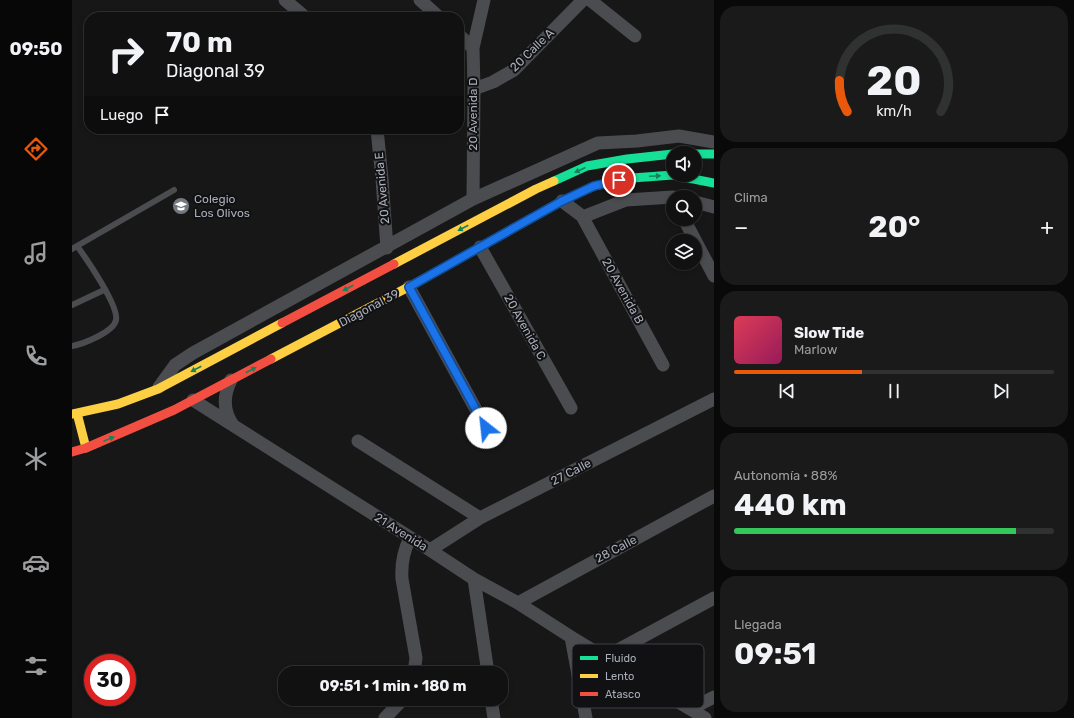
<!DOCTYPE html>
<html lang="es">
<meta charset="utf-8">
<style>
:root{--surface:#111;--page:#1a1a1a;--text:#f1f3f6;--muted:#9c9d9f;--line:#303131;--accent:#ea580c}
body{margin:0;font-family:Rubik,sans-serif;background:var(--page);color:var(--text);height:100vh;display:flex;flex-direction:column;font-size:15px;white-space:nowrap}
*{box-sizing:border-box;margin:0}
p{font-size:13px;color:var(--muted)}
.icon{flex:none;width:22px;height:22px;fill:none;stroke:currentColor;stroke-width:2;stroke-linecap:round;stroke-linejoin:round}
.map{position:relative;flex:1;overflow:hidden}
.details{display:flex;flex-direction:column;gap:6px;padding:6px;background:#090909;width:360px}
.details>*{flex:none}
.banner{position:absolute;left:12px;top:12px;width:380px;height:122px;border-radius:16px;box-shadow:0 2px 6px #0003,0 0 0 1px var(--line);background:#111;color:var(--text);overflow:hidden}
.buttons{position:absolute;left:594px;top:146px;display:grid;gap:8px}
.buttons a{display:grid;place-items:center;width:36px;height:36px;border-radius:50%;background:var(--surface);box-shadow:0 2px 6px #0003,0 0 0 1px var(--line);font-size:20px}
.speed{position:absolute;left:12px;top:654px;display:flex;gap:8px;font-size:20px;font-weight:700;text-align:center}
.speed>*{display:grid;place-content:center;width:52px;height:52px;border-radius:50%;background:var(--surface);box-shadow:0 2px 6px #0003,0 0 0 1px var(--line);line-height:1}
.speed .limit{border:6px solid #d22;background:#fff;color:#111}
.pin{position:absolute;display:grid;place-items:center;width:34px;height:34px;color:#fff;margin:-17px;border:2px solid #fff;border-radius:50%;box-shadow:0 1px 4px #0007}
.me{position:absolute;width:44px;margin:-22px;rotate:331deg;stroke-linejoin:round;filter:drop-shadow(0 0 3px #0008)}
.turn{display:flex;align-items:center;gap:14px;height:84px;padding:0 16px;font-size:18px}
.turn .icon{width:52px;height:52px;stroke-width:2.5}
.turn b{display:block;font-size:28px;line-height:34px}
.then{display:flex;align-items:center;height:38px;padding:0 16px;background:#0003;gap:8px;font-size:15px}
.big{font-size:30px;font-weight:700;line-height:1.1}
.details .widget{flex:1;display:flex;flex-direction:column;justify-content:center;gap:6px;min-width:0;padding:0 14px;border-radius:16px;background:var(--page)}
.details .dial{align-items:center;gap:0}
.dial svg{height:104px;overflow:visible;fill:none;stroke:var(--line);stroke-width:7;stroke-linecap:round;text-anchor:middle}
.dial text{fill:var(--text);stroke:none}
.song{display:flex;align-items:center;gap:12px}
.cover{width:48px;height:48px;border-radius:6px;background:linear-gradient(135deg,hsl(350 70% 55%),hsl(330 70% 35%))}
.played{height:4px;border-radius:2px;background:linear-gradient(90deg,var(--accent) 40%,var(--line) 40%)}
.keys{display:flex;justify-content:space-around;direction:ltr}
.heat{display:flex;justify-content:space-between;align-items:center;font-size:22px;direction:ltr}
.charge{height:6px;border-radius:3px;background:linear-gradient(90deg,#34c759 88%,var(--line) 0)}
.trip{position:absolute;left:206px;top:666px;width:230px;height:40px;border-radius:16px;background:var(--surface);box-shadow:0 2px 6px #0003,0 0 0 1px var(--line);font-weight:700;line-height:40px;text-align:center}
main{display:flex;flex:1;min-height:0}
.tab-bar{display:flex;flex-direction:column;width:72px;justify-content:space-around;align-items:center;background:#070707;color:var(--muted)}
.tab-bar .icon{width:28px;height:28px}
.tab-bar .selected{color:var(--accent)}
.tab-bar b{font-size:18px;color:var(--text)}
.map>svg:first-child{display:block}
.lines{fill:none;stroke-linecap:round;stroke-linejoin:round}
.lane{stroke:#4b4c50;stroke-width:6}
.street{stroke:#4b4c50;stroke-width:13}
.fast{stroke:#16e098;stroke-width:9}
.slow{stroke:#ffcf43;stroke-width:9}
.jam{stroke:#f24e42;stroke-width:9}
.oneway{fill:#14835c}
.route-casing{stroke:#114b97;stroke-width:10}
.route{stroke:#1a73e8;stroke-width:7}
.labels{text-anchor:middle;dominant-baseline:central;stroke-width:4;stroke-linejoin:round;paint-order:stroke}
.street-label{font-size:12px;fill:#a8adb8;stroke:#111113}
.poi-label{font-size:12px;fill:#a8adb8;stroke:#111113;text-anchor:start}
.key{fill:#111113;stroke:#3e4045;stroke-width:1}
.key-label{font-size:11px;fill:#a8adb8}
</style>
<main>
<nav class="tab-bar">
<b>09:50</b>
<svg class="icon selected" aria-label="directions" viewBox="0 0 24 24"><path d="M12 3l9 9-9 9-9-9zM9 14v-3h6M13 9l2 2-2 2"/></svg>
<svg class="icon" aria-label="music" viewBox="0 0 24 24"><path d="M9 18V5l10-2v13"/><circle cx="6" cy="18" r="3"/><circle cx="16" cy="16" r="3"/></svg>
<svg class="icon" aria-label="phone" viewBox="0 0 24 24"><path d="M5 4h4l2 5-3 2q2 4 5 5l2-3 5 2v4C11 20 4 13 5 4z"/></svg>
<svg class="icon" aria-label="climate" viewBox="0 0 24 24"><path d="M12 3v18M4 7l16 10M4 17L20 7"/></svg>
<svg class="icon" aria-label="car" viewBox="0 0 24 24"><path d="M5 17H2v-5l4-1 3-4h7l3 4 3 1v5h-3M9 17h6M6 11h13"/><circle cx="7" cy="17" r="2"/><circle cx="17" cy="17" r="2"/></svg>
<svg class="icon" aria-label="filters" viewBox="0 0 24 24"><path d="M4 7h16M4 17h16"/><circle cx="9" cy="7" r="2"/><circle cx="15" cy="17" r="2"/></svg>
</nav>
<div class="map">
<svg width="642" height="718" viewBox="0 0 642 718">
<rect width="100%" height="100%" fill="#171717"/>
<g class="lines">
<!-- lane -->
<path class="lane" d="M5,246L102,190
M0,249L5,246C14,258 47,306 44,320C42,332 11,344 0,346
M0,305L32,290"/>
<!-- street -->
<path class="street" d="M213,0L233,17
M348,0L367,17
M518,0L563,36
M387,35L401,48
M402,89L421,82L442,70L511,0
M305,129L310,179L315,248
M401,199L402,89L401,48L412,0
M490,201L510,216L591,365
M623,202L642,207
M510,216H513L554,200L601,197
M612,219L642,276
M408,247L499,408
M337,287L414,428
M159,380C151,396 151,411 161,425
M87,387L103,365L121,353L401,199L526,143L565,141L607,136L642,142
M121,400L358,550L402,579L446,603L499,637L633,718
M286,441L408,518
M338,538C331,552 329,564 330,579L344,658L342,673
M358,550L408,518L642,399
M402,579L416,673
M446,603L642,496
M499,637L514,718
M533,657L642,598
M419,699L422,718
M619,709L642,697
M313,718L331,699"/>
<!-- fast -->
<path class="fast" d="M623,154H642
M482,181L515,166L555,159L601,154
M346,282L490,201L522,186L560,178L601,175L642,183"/>
<!-- slow -->
<path class="slow" d="M322,264L464,189L482,181
M199,359L346,282
M5,413L14,448
M0,414L46,404L86,389L210,323"/>
<!-- jam -->
<path class="jam" d="M210,323L322,264
M0,452L14,448L102,410L199,359"/>
</g>
<!-- one-way arrows -->
<defs><path id="oneway-solid" d="M-6-.8H1V-3.2L6.5 0L1 3.2V.8H-6Z"/></defs>
<g class="oneway">
<use href="#oneway-solid" transform="translate(508 170) rotate(156)"/>
<use href="#oneway-solid" transform="translate(583 176) rotate(-3)"/>
<use href="#oneway-solid" transform="translate(391 228) rotate(152)"/>
<use href="#oneway-solid" transform="translate(276 288) rotate(152)"/>
<use href="#oneway-solid" transform="translate(124 369) rotate(152)"/>
<use href="#oneway-solid" transform="translate(179 370) rotate(-28)"/>
<use href="#oneway-solid" transform="translate(37 439) rotate(-22)"/>
</g>
<g class="lines">
<!-- route casing -->
<g class="route-casing">
<path id="route" d="M414,428L337,287L490,201L522,186L547,180"/>
</g>
<!-- route -->
<use href="#route" class="route"/>
</g>
<!-- icons -->
<defs>
<g id="school-disc" transform="scale(0.9)"><circle r="9.5" fill="#757880" stroke="#111113"/><path d="M0-5L7-2L0 1L-7-2ZM-4 1L0 2.5L4 1V4Q0 6-4 4Z" fill="#fff"/></g>
</defs>
<g fill-rule="evenodd">
<use href="#school-disc" x="109" y="206"/>
</g>
<g class="labels">
<!-- street labels -->
<g class="street-label">
<text transform="translate(460 50) rotate(-44)">20 Calle A</text>
<text transform="translate(401 114) rotate(-90)">20 Avenida D</text>
<text transform="translate(310 188) rotate(-95)">20 Avenida E</text>
<text transform="translate(551 291) rotate(61)">20 Avenida B</text>
<text transform="translate(297 308) rotate(-28)">Diagonal 39</text>
<text transform="translate(453 327) rotate(61)">20 Avenida C</text>
<text transform="translate(499 472) rotate(-27)">27 Calle</text>
<text transform="translate(329 532) rotate(32)">21 Avenida</text>
<text transform="translate(544 549) rotate(-28)">28 Calle</text>
</g>
<!-- poi labels -->
<g class="poi-label">
<text x="122" y="199">Colegio<tspan x="122" dy="14">Los Olivos</tspan></text>
</g>
</g>
<!-- legend -->
<rect x="500" y="644" width="132" height="64" rx="6" class="key"/>
<rect x="508" y="656" width="18" height="4" fill="#16e098"/>
<rect x="508" y="674" width="18" height="4" fill="#ffcf43"/>
<rect x="508" y="692" width="18" height="4" fill="#f24e42"/>
<g class="key-label">
<text x="533" y="662">Fluido</text>
<text x="533" y="680">Lento</text>
<text x="533" y="698">Atasco</text>
</g>
</svg>
<div class="buttons">
<a><svg class="icon" aria-label="sound" viewBox="0 0 24 24"><path d="M4 9h4l5-4v14l-5-4H4zM17 9q2 3 0 6"/></svg></a>
<a><svg class="icon" aria-label="search" viewBox="0 0 24 24"><circle cx="10" cy="10" r="6"/><path d="M15 15l6 6"/></svg></a>
<a><svg class="icon" aria-label="layers" viewBox="0 0 24 24"><path d="M12 4l9 5-9 5-9-5zM3 14l9 5 9-5"/></svg></a>
</div>
<div class="speed"><div class="limit">30</div></div>
<div class="pin" style="left:547px;top:180px;background:#d93025"><svg class="icon" aria-label="arrive" viewBox="0 0 24 24"><path d="M6 21V4h12l-3 4 3 4H6"/></svg></div>
<svg class="me" style="left:414px;top:428px" viewBox="-20 -20 40 40"><circle r="19" fill="#fff"/><path d="M0-13L10 11 0 6-10 11z" fill="#1a73e8"/></svg>
<div class="trip">09:51 · 1 min · 180 m</div>
<div class="banner">
<div class="turn"><svg class="icon" aria-label="right" viewBox="0 0 24 24"><path d="M7 20v-9h11M14 6l5 5-5 5"/></svg><div><b>70 m</b>Diagonal 39</div></div>
<div class="then">Luego<svg class="icon" aria-label="arrive" viewBox="0 0 24 24"><path d="M6 21V4h12l-3 4 3 4H6"/></svg></div>
</div>
</div>
<section class="details">
<div class="widget dial"><svg viewBox="0 0 100 80">
<path d="M14 69A42 42 0 1 1 86 69"/>
<path d="M14 69A42 42 0 0 1 8 45" stroke="#ea580c"/>
<text x="50" y="56" font-size="32" font-weight="700">20</text>
<text x="50" y="72" font-size="11">km/h</text>
</svg></div>
<div class="widget"><p>Clima</p>
<div class="heat"><a>−</a><b class="big">20°</b><a>+</a></div>
</div>
<div class="widget">
<div class="song"><i class="cover"></i><div><b>Slow Tide</b><p>Marlow</p></div></div>
<div class="played"></div>
<div class="keys"><svg class="icon" aria-label="previous" viewBox="0 0 24 24"><path d="M18 5L8 12l10 7zM5 5v14"/></svg><svg class="icon" aria-label="pause" viewBox="0 0 24 24"><path d="M8 5v14M16 5v14"/></svg><svg class="icon" aria-label="next" viewBox="0 0 24 24"><path d="M6 5l10 7-10 7zM19 5v14"/></svg></div>
</div>
<div class="widget"><p>Autonomía · 88%</p><b class="big">440 km</b><div class="charge"></div></div>
<div class="widget"><p>Llegada</p><b class="big">09:51</b></div>
</section>
</main>
